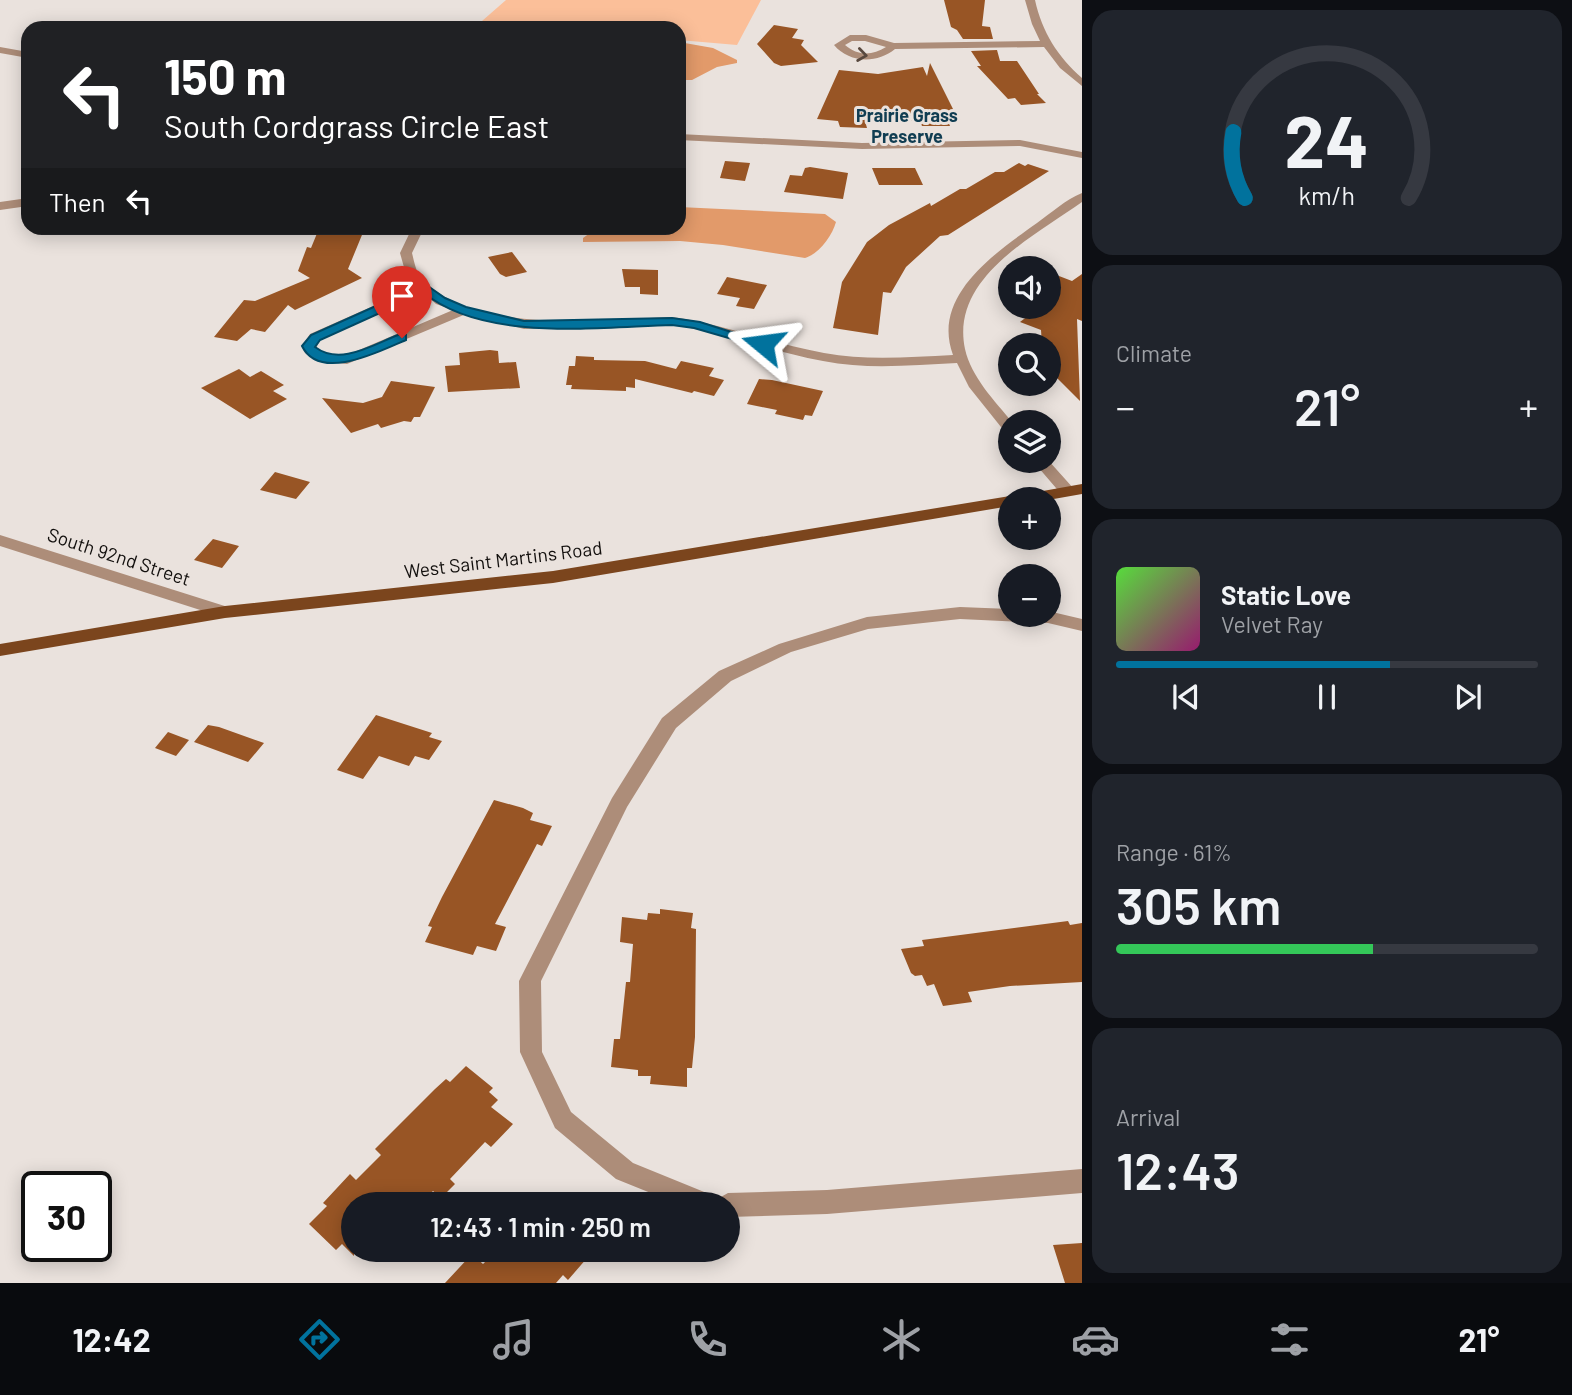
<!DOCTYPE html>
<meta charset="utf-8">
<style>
:root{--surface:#171b24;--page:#20242c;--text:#f1f3f6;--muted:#9ea1a6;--line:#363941;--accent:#01729d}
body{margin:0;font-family:Barlow,sans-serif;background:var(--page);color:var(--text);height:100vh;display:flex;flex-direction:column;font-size:26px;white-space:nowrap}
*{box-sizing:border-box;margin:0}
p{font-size:23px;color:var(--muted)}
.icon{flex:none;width:38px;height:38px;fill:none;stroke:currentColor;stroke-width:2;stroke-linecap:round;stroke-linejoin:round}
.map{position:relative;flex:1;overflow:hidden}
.panel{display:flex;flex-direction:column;gap:10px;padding:10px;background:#0d0f14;width:490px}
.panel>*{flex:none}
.hud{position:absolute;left:21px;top:21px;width:665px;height:214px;border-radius:21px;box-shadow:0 4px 18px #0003;background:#202124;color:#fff;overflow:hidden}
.fabs{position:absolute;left:998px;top:256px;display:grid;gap:14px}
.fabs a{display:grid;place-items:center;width:63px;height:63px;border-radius:50%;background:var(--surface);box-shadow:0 4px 18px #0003;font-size:35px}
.speed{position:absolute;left:21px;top:1171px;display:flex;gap:14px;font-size:35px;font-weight:700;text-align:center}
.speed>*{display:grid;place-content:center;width:91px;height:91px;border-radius:50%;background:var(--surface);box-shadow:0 4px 18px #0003;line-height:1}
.speed .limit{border:4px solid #111;border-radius:10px;background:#fff;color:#111}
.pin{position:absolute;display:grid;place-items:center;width:60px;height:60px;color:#fff;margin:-72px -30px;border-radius:50% 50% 50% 0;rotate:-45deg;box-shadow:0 0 7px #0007}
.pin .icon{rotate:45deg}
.me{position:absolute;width:77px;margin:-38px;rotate:286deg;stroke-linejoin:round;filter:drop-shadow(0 0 5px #0008)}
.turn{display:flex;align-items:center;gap:24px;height:147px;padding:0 28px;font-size:32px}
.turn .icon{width:91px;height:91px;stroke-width:2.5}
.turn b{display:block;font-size:49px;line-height:60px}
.then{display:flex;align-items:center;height:66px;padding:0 28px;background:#0003;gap:14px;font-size:26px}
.big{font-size:52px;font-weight:600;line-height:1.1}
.panel .tile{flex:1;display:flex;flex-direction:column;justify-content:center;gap:10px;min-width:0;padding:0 24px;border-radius:21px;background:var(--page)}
.panel .dial{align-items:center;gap:0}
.dial svg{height:182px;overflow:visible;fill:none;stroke:var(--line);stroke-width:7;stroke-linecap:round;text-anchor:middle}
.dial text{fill:var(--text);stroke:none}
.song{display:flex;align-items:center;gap:21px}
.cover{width:84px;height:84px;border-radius:10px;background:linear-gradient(135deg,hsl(110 70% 55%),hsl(320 70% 35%))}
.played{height:7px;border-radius:4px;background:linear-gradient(90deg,var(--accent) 65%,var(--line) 65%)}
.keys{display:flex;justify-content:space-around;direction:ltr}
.heat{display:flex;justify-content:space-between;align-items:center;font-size:38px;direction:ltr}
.charge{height:10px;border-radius:5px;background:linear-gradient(90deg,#34c759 61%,var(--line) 0)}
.trip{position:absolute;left:341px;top:1192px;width:399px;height:70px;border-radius:35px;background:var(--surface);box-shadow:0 4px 18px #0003;font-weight:600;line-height:70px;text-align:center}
.menu{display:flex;height:112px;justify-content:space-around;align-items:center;background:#090b0e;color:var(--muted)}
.menu .icon{width:49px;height:49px}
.menu .selected{color:var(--accent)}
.menu b{font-size:32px;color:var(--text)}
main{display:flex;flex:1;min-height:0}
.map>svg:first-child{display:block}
.green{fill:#fbbf99}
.water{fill:#e29a6a}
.building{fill:#985525}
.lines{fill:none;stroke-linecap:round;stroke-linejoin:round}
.minor{fill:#ad8d79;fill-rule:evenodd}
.primary{fill:#7b451d;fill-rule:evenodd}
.oneway{stroke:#58483e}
.route{fill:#01729d;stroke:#014a66;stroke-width:2}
.labels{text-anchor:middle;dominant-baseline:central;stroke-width:6;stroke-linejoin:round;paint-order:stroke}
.far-neighbourhood-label{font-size:18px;font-weight:bold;fill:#103d52;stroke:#eae2dd}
.street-label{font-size:19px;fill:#120f0d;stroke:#eae2dd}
</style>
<main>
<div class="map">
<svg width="1082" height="1283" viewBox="0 0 1082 1283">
<rect width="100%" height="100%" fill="#eae2dd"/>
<!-- green -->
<path class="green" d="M506,0H761L737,45L679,40V28H474Z"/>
<!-- water -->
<path class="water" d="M679,42L713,48L737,60V63L717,67L692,80H679Z
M679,207L825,214L836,222C832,236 819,254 805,258L723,245L680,241L583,242V238L597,228H679Z"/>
<!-- building -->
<path class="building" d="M944,0H985L982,26L990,27L993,39H963L957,30L951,27Z
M774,25L798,29L792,38L804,40L801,45L818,62L781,66L774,63L757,44Z
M997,50L1000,61H1017L1039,94H1037L1046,103L1021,105L1015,98L1008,99L977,66H981L971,51Z
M930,63L959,121H948L950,126H922L920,121L869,120L865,121L867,128L840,127L838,121L817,119L839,70L878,74L923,67L927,76Z
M725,161L750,163L745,181L720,178Z
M1019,163L1025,166L1028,164L1049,171L948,235L940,236L906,267L891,293L883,292L878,335L833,328L842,282L867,242L889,225L930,203L931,206L960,189H966L995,172H1004Z
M810,167L848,173L843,199L784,192L790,175L802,176L805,168Z
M872,168H915L923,185H879Z
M323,228L364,230L348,269L362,278L295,310L288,305L265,332L251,329L237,341L214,337L244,300L255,301L310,278L298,271L307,247L311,248L318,231H321Z
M512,252L527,272L506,277L500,274L488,257Z
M622,269L658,270V295L640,294V287H625Z
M1082,274V321L1077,319L1080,401L1048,369V345H1042L1041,330L1020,322L1041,306H1048V284L1059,276L1072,281Z
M727,277L767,285L754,309L736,306L740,298L717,294Z
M490,350L498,351L499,363L516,362L520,388L448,392L445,366L460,365L459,353Z
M576,356L594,357V360L645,361L676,369L681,361L714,368L709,376L724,380L714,396L694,391L692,393L635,379V388L626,387V391L571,389L572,385H566L569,366H575Z
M239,369L250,377L261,371L284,385L273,391L287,399L250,419L201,388Z
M759,379L772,380L823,391L812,416L805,415L803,420L775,414L777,410L747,404Z
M391,381L435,387L420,417H414L411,422L404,421L381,428L378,424L351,433L322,398L363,403L382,397Z
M275,472L310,482L296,499L260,490Z
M213,539L239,546L222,568L194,560Z
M376,715L432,733L429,737L442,741L429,760L415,756L409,766L379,756L363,779L337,770Z
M208,725L219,727L264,743L248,762L194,742Z
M168,732L189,740L176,756L155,748Z
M494,800L523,808L533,813L530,820L552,826L542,846L537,844L495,924L506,927L496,951L477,946L473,955L425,942L432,927L428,926L442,897Z
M660,909L693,913L691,928L696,929L695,1037L692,1068H687V1087L650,1084L651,1076H638V1070L611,1067L614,1039H620L626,982H630L633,944L620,942L622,917L647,920L648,913L660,914Z
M1068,921L1070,925L1082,923V982L1010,986L968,992L972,1002L943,1006L934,984L927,986L922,975L915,976L911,973L901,949L924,946L922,940Z
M466,1066L493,1088L489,1092L498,1100L491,1107L513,1124L491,1147L485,1142L450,1179L455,1184L441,1198L433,1191L420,1204H354V1256L342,1244L336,1250L309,1224L327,1206L323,1203L350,1174L356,1180L381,1155L375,1149L435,1089L446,1079L450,1082Z
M1082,1243V1283H1065L1053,1245Z
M497,1250H594L568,1280L563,1275L556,1283H445L472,1254L483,1264Z"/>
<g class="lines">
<!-- minor -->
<path class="minor" d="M1025,0H1035C1042,32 1058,57 1082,78V86L1060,68L1044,47L895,49C877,64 849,63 834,45L850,35H866L894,43L1040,41L1032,24ZM852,41H865L886,47C872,56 858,56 845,45Z
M0,47L28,52V58L0,53Z
M679,134L862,143L1020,140L1082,152V158L1020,146L862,149L679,140Z
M1082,193V202C1033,237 950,278 965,349C971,377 995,401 1012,422L1010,433L1005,432L969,387L957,363C913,365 868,370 823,361C772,352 723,332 672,325L524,329L466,314L347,364L319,361L305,353L302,346L310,334L416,287L407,278L400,253L412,228H424L412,253C414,261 416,272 421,278C475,336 600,319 672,317C724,324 773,344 824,353C867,361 910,357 953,355C931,296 995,253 1037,223C1050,214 1066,199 1082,193ZM424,293L436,304L453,310L345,356L327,354L316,348L320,340Z
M28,198V206L0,210V202Z
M1032,460H1048L1074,489L1076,492L1074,495H1062Z
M0,535L231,608L234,612L231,616H219L0,546Z
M960,607L1010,609V614H1048V611L1082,619V631L1048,623L960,619L868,629L791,652L731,681L676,728L627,807L541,981L542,1052L571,1112L633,1163L719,1198L728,1193L827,1190L1082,1169V1193L827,1214L728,1217V1204H678L616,1179L555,1128L520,1052L519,981L612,798L662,718L719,671L779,644L867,617Z"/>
<!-- primary -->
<path class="primary" d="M1082,484V494L1048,500L1018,499L1026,494Z
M1010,496L1016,499H1010V506L553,583L225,618L0,656V644L225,606L553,571Z"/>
</g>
<!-- one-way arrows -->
<defs><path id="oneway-chevron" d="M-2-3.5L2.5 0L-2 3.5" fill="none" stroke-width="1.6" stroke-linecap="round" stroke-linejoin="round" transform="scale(1.75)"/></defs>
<use class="oneway" href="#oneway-chevron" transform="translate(862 55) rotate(8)"/>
<!-- route -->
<path class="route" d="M425,284L445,298L466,307L524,321L672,318L700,322L769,344L763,348L694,328L672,325C599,327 484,342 424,293L320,340L315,347C340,366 372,345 398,335H406V340C382,350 320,383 302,346L311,335Z"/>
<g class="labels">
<!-- far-neighbourhood labels -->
<g class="far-neighbourhood-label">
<text x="907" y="115">Prairie Grass<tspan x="907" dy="21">Preserve</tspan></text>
</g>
<!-- street labels -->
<g class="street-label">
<text transform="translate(119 556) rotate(18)">South 92nd Street</text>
<text transform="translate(503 559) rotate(-7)">West Saint Martins Road</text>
</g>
</g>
</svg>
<div class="fabs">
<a><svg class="icon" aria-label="sound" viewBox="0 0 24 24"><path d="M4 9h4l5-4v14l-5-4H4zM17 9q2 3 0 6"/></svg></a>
<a><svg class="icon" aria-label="search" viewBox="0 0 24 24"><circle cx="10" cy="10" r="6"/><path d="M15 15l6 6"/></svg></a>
<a><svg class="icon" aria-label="layers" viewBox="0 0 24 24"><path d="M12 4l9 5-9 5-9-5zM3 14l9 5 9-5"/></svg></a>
<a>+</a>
<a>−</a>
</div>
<div class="speed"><div class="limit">30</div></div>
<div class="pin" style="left:402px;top:338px;background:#d93025"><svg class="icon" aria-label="arrive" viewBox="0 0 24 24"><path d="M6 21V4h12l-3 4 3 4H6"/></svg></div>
<svg class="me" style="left:763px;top:344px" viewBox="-20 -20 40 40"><path d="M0-17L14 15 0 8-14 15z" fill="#01729d" stroke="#fff" stroke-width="4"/></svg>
<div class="trip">12:43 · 1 min · 250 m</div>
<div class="hud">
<div class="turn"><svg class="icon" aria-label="left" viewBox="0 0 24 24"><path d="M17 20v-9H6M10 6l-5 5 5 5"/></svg><div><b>150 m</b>South Cordgrass Circle East</div></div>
<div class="then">Then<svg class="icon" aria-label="left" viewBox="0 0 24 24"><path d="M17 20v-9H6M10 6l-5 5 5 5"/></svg></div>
</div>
</div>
<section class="panel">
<div class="tile dial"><svg viewBox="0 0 100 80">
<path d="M14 69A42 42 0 1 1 86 69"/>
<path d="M14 69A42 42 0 0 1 9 40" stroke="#01729d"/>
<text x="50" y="56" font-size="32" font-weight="700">24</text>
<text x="50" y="72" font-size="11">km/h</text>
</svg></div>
<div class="tile"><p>Climate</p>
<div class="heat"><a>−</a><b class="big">21°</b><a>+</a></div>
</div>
<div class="tile">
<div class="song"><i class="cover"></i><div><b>Static Love</b><p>Velvet Ray</p></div></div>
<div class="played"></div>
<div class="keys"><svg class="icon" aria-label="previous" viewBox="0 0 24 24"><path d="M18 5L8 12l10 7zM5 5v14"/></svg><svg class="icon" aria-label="pause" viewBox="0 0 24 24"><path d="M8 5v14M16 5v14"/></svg><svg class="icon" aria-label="next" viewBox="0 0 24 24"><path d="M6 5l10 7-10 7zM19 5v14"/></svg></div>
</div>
<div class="tile"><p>Range · 61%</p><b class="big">305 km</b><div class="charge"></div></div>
<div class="tile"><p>Arrival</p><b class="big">12:43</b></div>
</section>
</main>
<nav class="menu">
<b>12:42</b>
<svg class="icon selected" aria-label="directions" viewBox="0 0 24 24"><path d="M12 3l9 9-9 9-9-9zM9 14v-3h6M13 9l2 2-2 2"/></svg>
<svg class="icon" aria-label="music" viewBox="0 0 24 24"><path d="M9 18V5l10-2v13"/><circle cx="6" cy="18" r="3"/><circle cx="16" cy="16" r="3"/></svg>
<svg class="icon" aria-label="phone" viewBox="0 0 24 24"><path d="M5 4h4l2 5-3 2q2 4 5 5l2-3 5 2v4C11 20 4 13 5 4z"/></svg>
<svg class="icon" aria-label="climate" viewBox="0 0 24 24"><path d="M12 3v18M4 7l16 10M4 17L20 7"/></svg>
<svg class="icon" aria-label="car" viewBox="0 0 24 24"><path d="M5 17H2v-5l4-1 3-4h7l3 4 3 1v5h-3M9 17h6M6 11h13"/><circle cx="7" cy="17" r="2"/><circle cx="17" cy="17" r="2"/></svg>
<svg class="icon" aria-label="filters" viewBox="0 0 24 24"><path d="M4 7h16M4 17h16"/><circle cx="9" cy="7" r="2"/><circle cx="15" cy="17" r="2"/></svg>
<b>21°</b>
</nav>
